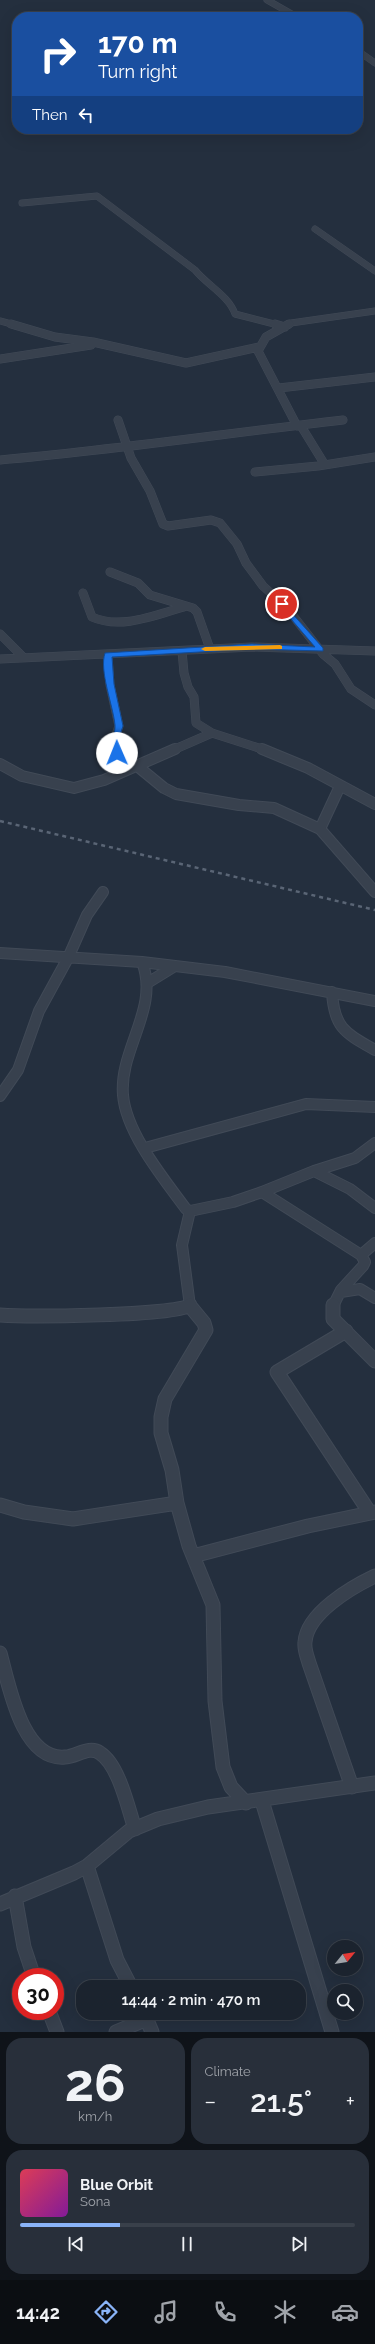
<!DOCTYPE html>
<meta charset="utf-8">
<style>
:root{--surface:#1b232e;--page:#282f3a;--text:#f1f3f6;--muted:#a0a4aa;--line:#39404a;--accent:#8ab4f8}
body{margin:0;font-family:Raleway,sans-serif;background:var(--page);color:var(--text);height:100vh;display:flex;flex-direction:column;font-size:15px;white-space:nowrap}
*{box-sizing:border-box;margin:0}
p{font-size:13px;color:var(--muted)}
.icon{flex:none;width:22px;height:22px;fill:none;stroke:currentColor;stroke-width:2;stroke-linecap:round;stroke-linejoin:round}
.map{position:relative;height:2032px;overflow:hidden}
.details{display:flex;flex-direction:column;gap:6px;padding:6px;background:#0f1319;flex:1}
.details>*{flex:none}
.top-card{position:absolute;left:12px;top:12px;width:351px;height:122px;border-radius:16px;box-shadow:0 4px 16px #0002,0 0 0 1px var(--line);background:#1a4fa0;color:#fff;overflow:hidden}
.needle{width:26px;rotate:60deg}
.fabs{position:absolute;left:327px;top:1940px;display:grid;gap:8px}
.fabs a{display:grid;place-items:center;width:36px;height:36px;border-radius:50%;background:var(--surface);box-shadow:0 4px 16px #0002,0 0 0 1px var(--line);font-size:20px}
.speed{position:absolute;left:12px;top:1968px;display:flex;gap:8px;font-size:20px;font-weight:700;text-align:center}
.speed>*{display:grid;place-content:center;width:52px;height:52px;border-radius:50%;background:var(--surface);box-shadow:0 4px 16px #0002,0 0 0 1px var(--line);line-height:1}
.speed .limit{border:6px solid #d22;background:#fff;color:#111}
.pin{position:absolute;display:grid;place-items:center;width:34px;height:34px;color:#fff;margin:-17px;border:2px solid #fff;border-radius:50%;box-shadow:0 1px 4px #0007}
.me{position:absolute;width:44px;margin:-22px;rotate:359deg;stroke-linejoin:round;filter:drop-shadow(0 0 3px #0008)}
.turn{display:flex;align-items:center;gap:14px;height:84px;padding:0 20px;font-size:18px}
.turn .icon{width:52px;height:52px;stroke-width:2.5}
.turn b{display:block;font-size:28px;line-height:34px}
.then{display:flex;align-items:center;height:38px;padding:0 20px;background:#0003;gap:8px;font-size:15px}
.big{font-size:30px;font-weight:600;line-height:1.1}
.details .card{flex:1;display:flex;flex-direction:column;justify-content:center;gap:6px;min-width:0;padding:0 14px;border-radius:16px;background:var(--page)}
.details .dial{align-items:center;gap:0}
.dial b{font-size:52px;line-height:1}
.song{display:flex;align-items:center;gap:12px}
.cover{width:48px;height:48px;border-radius:6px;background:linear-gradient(135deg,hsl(350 70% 55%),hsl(290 70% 35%))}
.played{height:4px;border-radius:2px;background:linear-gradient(90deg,var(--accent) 30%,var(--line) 30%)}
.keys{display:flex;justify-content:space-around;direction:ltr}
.heat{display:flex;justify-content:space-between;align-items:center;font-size:22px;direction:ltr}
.details .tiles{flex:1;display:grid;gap:6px;grid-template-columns:1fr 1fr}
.card:last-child{grid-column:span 2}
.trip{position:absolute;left:76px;top:1980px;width:230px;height:40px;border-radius:16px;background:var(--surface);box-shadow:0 4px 16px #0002,0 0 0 1px var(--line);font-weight:600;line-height:40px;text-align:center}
.tab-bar{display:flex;height:64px;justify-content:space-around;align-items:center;background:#0b0e12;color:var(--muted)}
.tab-bar .icon{width:28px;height:28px}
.tab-bar .active{color:var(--accent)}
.tab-bar b{font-size:18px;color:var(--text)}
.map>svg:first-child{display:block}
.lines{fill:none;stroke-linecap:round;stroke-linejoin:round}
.minor-far3-casing{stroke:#414a57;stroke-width:7}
.minor-far2-casing{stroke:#414a57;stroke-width:9}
.minor-far1-casing{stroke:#414a57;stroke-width:12}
.minor-casing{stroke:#414a57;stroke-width:15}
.minor-far3{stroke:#38414e;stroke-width:6}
.minor-far2{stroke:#38414e;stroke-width:8}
.minor-far1{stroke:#38414e;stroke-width:10}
.minor{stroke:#38414e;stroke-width:13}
.rail{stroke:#5a6575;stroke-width:2.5;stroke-dasharray:4 4;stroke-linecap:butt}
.route{fill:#1a73e8;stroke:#114b97}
.slow{fill:#f59e0b}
</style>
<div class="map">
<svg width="375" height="2032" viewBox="0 0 375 2032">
<rect width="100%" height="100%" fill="#242f3e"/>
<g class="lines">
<!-- minor-far3 casing -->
<g class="minor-far3-casing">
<path id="minor-far3" d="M267,0L297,17
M358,51L375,63
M22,203L97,196L195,270C207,285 229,296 235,314L278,325
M315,229L375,271
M0,321L15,325
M287,325L291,323L375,311"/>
</g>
<!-- minor-far2 casing -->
<g class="minor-far2-casing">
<path id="minor-far2" d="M11,324L55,337L93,342L186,363L259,347
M275,324L285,327
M289,324L266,337L258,351L297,426
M0,359L91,345
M279,388L375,377
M118,420L131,458L150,491L163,524L168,526L211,520L220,523L237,544L246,563L263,586L287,608L323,654L335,664L351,689L375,705
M301,426L325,465
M0,460C115,450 229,433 343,420
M255,472L318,466L375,457
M110,572L138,583L150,595L193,608L197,612L210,649
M83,593L92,617C121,630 155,615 184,607
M0,634L24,658
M182,651L184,673L188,687L194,697L196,723L212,733L265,750
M108,655L110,685L119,726L115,738L117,750
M0,659L252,647L375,651
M173,750L212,733"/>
</g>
<!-- minor-far1 casing -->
<g class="minor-far1-casing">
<path id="minor-far1" d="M116,749L121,759L130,768
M262,749L308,768L375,804
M0,764L22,776L74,788L104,780L175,749
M136,765L164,788L176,794L239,805L274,808L320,829L375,892
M320,829L340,786
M0,953L142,962L225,972L375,1001
M142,962C160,1008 119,1049 123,1095C126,1133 164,1179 186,1209L190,1211L233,1202L262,1192L361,1255L365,1262L363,1266L341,1290L333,1306
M149,982L175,966
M332,992C334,1028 345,1033 375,1050
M0,1096L18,1070L39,1011L68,958L87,915L103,892
M145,1148L306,1104L375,1107
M314,1171L355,1158L375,1143
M262,1192L314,1171L350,1189L375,1208
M361,1255L375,1243
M341,1292L360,1289L375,1298
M190,1306L182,1245L190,1211"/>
</g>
<!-- minor casing -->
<g class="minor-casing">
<path id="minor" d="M333,1305V1319L375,1361
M190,1306L204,1323L206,1330L165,1399L161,1417V1433L172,1470L177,1503L189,1546L213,1605L215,1701L223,1767L231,1787L246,1803
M0,1315C25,1317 177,1316 190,1305
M346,1331L277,1372L370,1513
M0,1505L24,1512L73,1519L177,1503
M193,1556L308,1526L375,1512
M0,1653C9,1685 22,1761 65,1757C76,1757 89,1745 100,1753C119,1765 128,1808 135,1829
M352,1787L309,1663C307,1656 304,1649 305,1642C307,1613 352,1587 375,1576
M262,1801L332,2032
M87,1866L117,1960L131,1987
M15,1896L24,1947L34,1977
M0,1904L74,1873L87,1866L129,1831L158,1819L208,1807L375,1783
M49,2011L57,2032
M144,2013L152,2032
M116,2032L147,2019"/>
</g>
<!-- minor-far3 -->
<use href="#minor-far3" class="minor-far3"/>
<!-- minor-far2 -->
<use href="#minor-far2" class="minor-far2"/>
<!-- minor-far1 -->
<use href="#minor-far1" class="minor-far1"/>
<!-- minor -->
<use href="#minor" class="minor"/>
<!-- rail -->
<path class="rail" d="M0,821L375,910"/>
</g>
<!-- route -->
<path class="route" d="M282,602L323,648V651L252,649L112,657L114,684L123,726L119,738L121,753L114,755C108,742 116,735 115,725C113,705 99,671 105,653L252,644L315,647L279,605L278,604Z"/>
<!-- slow -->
<path class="slow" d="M280,645L282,646V649L205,651L201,649L205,647Z"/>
</svg>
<div class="fabs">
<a><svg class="needle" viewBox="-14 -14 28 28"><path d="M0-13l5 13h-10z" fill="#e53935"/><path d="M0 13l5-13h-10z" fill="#a0a4aa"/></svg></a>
<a><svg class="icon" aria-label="search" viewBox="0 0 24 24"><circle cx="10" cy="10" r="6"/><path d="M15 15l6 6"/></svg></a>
</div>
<div class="speed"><div class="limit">30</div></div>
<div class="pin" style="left:282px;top:604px;background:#d93025"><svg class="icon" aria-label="arrive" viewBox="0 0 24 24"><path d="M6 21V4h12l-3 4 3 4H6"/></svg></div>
<svg class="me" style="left:117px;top:753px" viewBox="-20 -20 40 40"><circle r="19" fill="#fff"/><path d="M0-13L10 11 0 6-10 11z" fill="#1a73e8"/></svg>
<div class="trip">14:44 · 2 min · 470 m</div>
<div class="top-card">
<div class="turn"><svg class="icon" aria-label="right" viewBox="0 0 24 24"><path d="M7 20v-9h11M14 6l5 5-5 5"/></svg><div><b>170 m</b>Turn right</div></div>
<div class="then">Then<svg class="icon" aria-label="left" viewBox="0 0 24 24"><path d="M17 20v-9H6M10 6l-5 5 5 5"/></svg></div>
</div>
</div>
<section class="details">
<div class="tiles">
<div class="card dial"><b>26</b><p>km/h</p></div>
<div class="card"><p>Climate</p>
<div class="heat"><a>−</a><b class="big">21.5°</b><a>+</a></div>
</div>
<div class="card">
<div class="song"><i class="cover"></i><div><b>Blue Orbit</b><p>Sona</p></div></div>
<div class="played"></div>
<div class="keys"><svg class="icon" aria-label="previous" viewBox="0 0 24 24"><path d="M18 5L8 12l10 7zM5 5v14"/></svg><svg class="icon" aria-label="pause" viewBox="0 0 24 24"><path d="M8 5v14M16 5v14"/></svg><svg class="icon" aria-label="next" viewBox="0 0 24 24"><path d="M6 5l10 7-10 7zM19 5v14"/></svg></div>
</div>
</div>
</section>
<nav class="tab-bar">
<b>14:42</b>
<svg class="icon active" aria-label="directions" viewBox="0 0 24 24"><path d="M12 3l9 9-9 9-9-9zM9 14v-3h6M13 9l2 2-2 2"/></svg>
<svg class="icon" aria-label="music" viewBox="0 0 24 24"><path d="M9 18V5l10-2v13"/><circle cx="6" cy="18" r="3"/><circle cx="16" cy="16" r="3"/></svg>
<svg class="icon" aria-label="phone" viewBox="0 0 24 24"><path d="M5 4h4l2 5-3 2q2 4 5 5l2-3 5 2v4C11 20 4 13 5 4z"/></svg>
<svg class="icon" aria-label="climate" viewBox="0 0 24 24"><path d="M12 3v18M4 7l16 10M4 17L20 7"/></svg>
<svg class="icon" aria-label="car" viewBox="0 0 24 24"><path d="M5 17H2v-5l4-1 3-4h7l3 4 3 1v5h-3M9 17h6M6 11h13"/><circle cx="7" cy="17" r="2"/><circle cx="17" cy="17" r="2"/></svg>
</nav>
